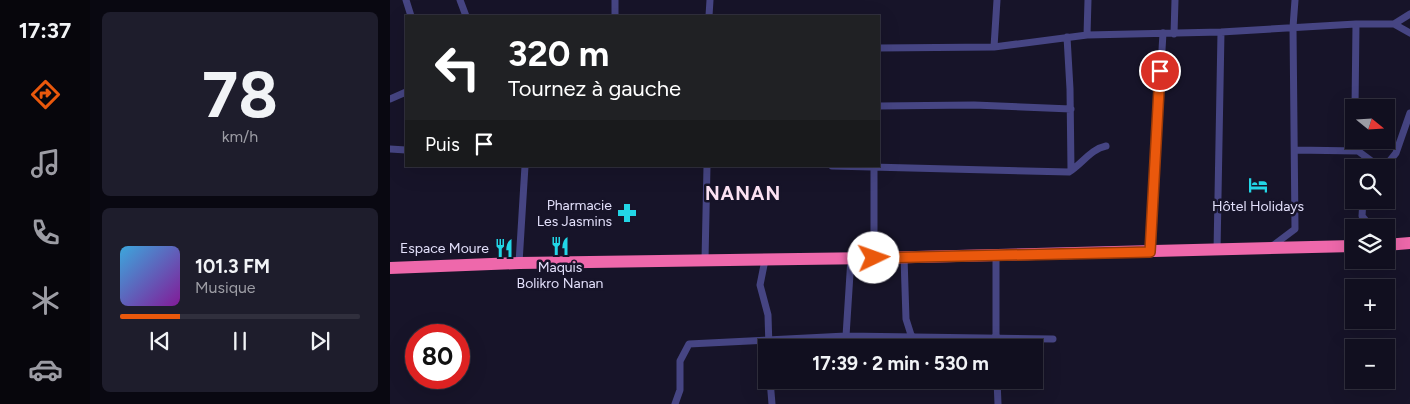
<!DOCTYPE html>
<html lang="fr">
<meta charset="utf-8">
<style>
:root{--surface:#110f1f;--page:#1e1d2c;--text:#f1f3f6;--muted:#9c9ca4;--line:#302f3d;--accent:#ea580c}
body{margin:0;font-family:Figtree,sans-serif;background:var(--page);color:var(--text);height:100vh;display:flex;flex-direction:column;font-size:19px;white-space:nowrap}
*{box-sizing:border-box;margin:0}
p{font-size:16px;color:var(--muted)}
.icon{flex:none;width:28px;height:28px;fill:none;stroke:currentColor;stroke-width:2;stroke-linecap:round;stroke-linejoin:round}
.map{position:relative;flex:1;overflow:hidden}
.sheet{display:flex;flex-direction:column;gap:12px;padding:12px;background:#090811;width:300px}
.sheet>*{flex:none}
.banner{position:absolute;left:15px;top:15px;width:475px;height:152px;border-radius:0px;box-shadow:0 5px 20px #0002,0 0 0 1px var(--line);background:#202124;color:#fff;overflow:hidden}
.needle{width:32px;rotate:108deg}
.buttons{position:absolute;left:955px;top:99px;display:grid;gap:10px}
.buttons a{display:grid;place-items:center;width:50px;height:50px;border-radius:0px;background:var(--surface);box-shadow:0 5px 20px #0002,0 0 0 1px var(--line);font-size:25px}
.speed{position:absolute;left:15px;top:324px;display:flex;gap:10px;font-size:25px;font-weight:700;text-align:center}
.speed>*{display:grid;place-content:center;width:65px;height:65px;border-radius:50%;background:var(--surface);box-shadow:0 5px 20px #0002,0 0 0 1px var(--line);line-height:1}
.speed .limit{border:8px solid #d22;background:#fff;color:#111}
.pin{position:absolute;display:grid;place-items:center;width:42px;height:42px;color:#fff;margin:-21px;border:2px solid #fff;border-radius:50%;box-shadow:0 1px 5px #0007}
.me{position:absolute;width:55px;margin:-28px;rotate:87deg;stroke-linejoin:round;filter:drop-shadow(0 0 4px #0008)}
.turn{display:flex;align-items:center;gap:18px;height:105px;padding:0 20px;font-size:22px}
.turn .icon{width:65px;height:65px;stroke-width:2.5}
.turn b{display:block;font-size:35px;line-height:42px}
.then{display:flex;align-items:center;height:48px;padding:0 20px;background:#0003;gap:10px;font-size:19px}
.sheet .card{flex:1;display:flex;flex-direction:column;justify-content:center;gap:8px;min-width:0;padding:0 18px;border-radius:8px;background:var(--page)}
.sheet .dial{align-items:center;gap:0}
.dial b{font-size:65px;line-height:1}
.song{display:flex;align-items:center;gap:15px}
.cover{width:60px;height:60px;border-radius:8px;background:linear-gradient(135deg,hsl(200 70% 55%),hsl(290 70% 35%))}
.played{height:5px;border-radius:2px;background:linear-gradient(90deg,var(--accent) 25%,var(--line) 25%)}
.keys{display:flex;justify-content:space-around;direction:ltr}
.trip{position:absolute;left:368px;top:339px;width:285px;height:50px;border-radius:0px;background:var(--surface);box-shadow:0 5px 20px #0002,0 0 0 1px var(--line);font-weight:700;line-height:50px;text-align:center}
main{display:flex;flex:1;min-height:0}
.menu{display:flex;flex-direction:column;width:90px;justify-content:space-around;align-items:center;background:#07060c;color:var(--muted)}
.menu .icon{width:35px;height:35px}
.menu .on{color:var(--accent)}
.menu b{font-size:22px;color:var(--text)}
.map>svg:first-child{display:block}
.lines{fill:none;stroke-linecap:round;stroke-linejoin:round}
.street{stroke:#464583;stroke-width:7}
.highway{stroke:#ee68ab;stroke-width:12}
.route-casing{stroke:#983908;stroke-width:12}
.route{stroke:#ea580c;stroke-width:9}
.labels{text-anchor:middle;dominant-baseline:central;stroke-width:5;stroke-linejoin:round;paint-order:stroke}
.poi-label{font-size:14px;fill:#e3e0fb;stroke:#171429;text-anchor:end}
.district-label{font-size:19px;font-weight:bold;letter-spacing:1px;fill:#fce2f3;stroke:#171429}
</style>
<main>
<nav class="menu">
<b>17:37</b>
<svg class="icon on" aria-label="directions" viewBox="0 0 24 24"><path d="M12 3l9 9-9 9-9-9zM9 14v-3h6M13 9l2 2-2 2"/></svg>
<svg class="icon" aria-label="music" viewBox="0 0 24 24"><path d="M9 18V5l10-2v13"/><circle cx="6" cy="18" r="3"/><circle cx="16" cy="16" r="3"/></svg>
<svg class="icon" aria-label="phone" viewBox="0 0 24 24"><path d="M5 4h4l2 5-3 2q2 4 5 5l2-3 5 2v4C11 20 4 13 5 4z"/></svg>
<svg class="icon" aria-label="climate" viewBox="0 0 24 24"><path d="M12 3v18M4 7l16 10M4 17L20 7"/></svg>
<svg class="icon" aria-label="car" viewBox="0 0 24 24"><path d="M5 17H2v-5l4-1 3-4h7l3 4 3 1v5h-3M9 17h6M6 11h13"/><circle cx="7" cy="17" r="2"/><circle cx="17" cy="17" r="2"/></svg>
</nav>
<section class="sheet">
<div class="card dial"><b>78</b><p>km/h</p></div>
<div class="card">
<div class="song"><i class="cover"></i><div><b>101.3 FM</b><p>Musique</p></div></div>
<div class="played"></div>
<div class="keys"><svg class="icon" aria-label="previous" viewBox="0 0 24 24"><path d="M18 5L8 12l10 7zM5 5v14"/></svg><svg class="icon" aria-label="pause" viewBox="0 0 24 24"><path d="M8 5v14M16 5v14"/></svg><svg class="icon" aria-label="next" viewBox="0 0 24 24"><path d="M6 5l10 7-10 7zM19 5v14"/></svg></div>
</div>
</section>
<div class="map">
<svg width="1020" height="404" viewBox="0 0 1020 404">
<rect width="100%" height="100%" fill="#171429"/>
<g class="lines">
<!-- street -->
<path class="street" d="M16,0L21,16
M70,0L76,16
M225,16V0
M319,16L320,0
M1004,24L1020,14
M784,34L785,0
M697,35L698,0
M677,37L680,89L681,170
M604,47L607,0
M489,48L604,47L697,35L831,32L966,24H1004L1020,33
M0,99L16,92
M489,106L584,105L681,109
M965,108L966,24
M967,140L968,151L991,168
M0,149L16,150
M905,150L968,151
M442,166L679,172C692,164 701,149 716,146
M484,166V258
M994,168L1006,153L1020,113
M973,200L972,216L982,228
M881,247L905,229L903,27L905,0
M827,251L831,32
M760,252L773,33
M606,255V348
M514,257L516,319L522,338
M315,260L317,166
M375,260L370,285L378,315L379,348
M129,263L135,166
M456,336L461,258
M380,380L382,404
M607,380L608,404
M285,404L290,390V361L299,344L456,336L663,339"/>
<!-- highway -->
<path class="highway" d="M996,245L1020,243
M0,268L129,263L484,258L964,246"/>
</g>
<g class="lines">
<!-- route casing -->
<g class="route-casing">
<path id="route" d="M484,258L760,252L770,71"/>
</g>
<!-- route -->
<use href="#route" class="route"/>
</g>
<!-- icons -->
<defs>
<g id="hotel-bare" transform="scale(1.5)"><path d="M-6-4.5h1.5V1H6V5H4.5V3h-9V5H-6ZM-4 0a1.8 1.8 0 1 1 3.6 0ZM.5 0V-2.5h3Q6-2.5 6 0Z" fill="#22d6e6" stroke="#171429" stroke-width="2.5" paint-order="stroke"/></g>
<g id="pharmacy-bare" transform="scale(1.5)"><path d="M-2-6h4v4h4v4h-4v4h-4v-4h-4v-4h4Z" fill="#22d6e6" stroke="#171429" stroke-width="2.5" paint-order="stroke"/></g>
<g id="restaurant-bare" transform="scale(1.5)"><path d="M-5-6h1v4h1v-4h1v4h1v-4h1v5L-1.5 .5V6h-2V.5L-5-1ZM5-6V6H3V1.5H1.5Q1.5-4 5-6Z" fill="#22d6e6" stroke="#171429" stroke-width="2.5" paint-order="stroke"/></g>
</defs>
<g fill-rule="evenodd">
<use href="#hotel-bare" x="868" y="185"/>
<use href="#pharmacy-bare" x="237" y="213"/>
<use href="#restaurant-bare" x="170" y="246"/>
<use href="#restaurant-bare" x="114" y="248"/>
</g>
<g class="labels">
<!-- poi labels -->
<g class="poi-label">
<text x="222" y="205">Pharmacie<tspan x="222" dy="16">Les Jasmins</tspan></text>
<text x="868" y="206" text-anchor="middle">Hôtel Holidays</text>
<text x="99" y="248">Espace Moure</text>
<text x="170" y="267" text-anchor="middle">Maquis<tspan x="170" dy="16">Bolikro Nanan</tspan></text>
</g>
<!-- district labels -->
<g class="district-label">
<text x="353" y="193">NANAN</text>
</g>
</g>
</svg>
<div class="buttons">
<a><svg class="needle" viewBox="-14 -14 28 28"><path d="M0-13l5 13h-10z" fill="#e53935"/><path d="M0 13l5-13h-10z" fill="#9c9ca4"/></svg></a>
<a><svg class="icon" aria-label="search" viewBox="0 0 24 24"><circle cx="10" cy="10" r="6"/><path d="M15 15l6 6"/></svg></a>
<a><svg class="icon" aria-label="layers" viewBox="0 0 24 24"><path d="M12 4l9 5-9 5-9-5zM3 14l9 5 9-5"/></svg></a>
<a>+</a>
<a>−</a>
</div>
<div class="speed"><div class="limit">80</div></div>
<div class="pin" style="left:770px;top:71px;background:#d93025"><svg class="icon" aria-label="arrive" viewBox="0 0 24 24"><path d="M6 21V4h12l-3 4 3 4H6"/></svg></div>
<svg class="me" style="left:484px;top:258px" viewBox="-20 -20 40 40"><circle r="19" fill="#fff"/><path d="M0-13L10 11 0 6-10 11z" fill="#ea580c"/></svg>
<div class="trip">17:39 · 2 min · 530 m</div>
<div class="banner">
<div class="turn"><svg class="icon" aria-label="left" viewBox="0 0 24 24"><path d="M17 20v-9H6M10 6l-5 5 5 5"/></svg><div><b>320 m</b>Tournez à gauche</div></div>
<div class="then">Puis<svg class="icon" aria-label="arrive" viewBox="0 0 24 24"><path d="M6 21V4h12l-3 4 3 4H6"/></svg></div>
</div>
</div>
</main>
